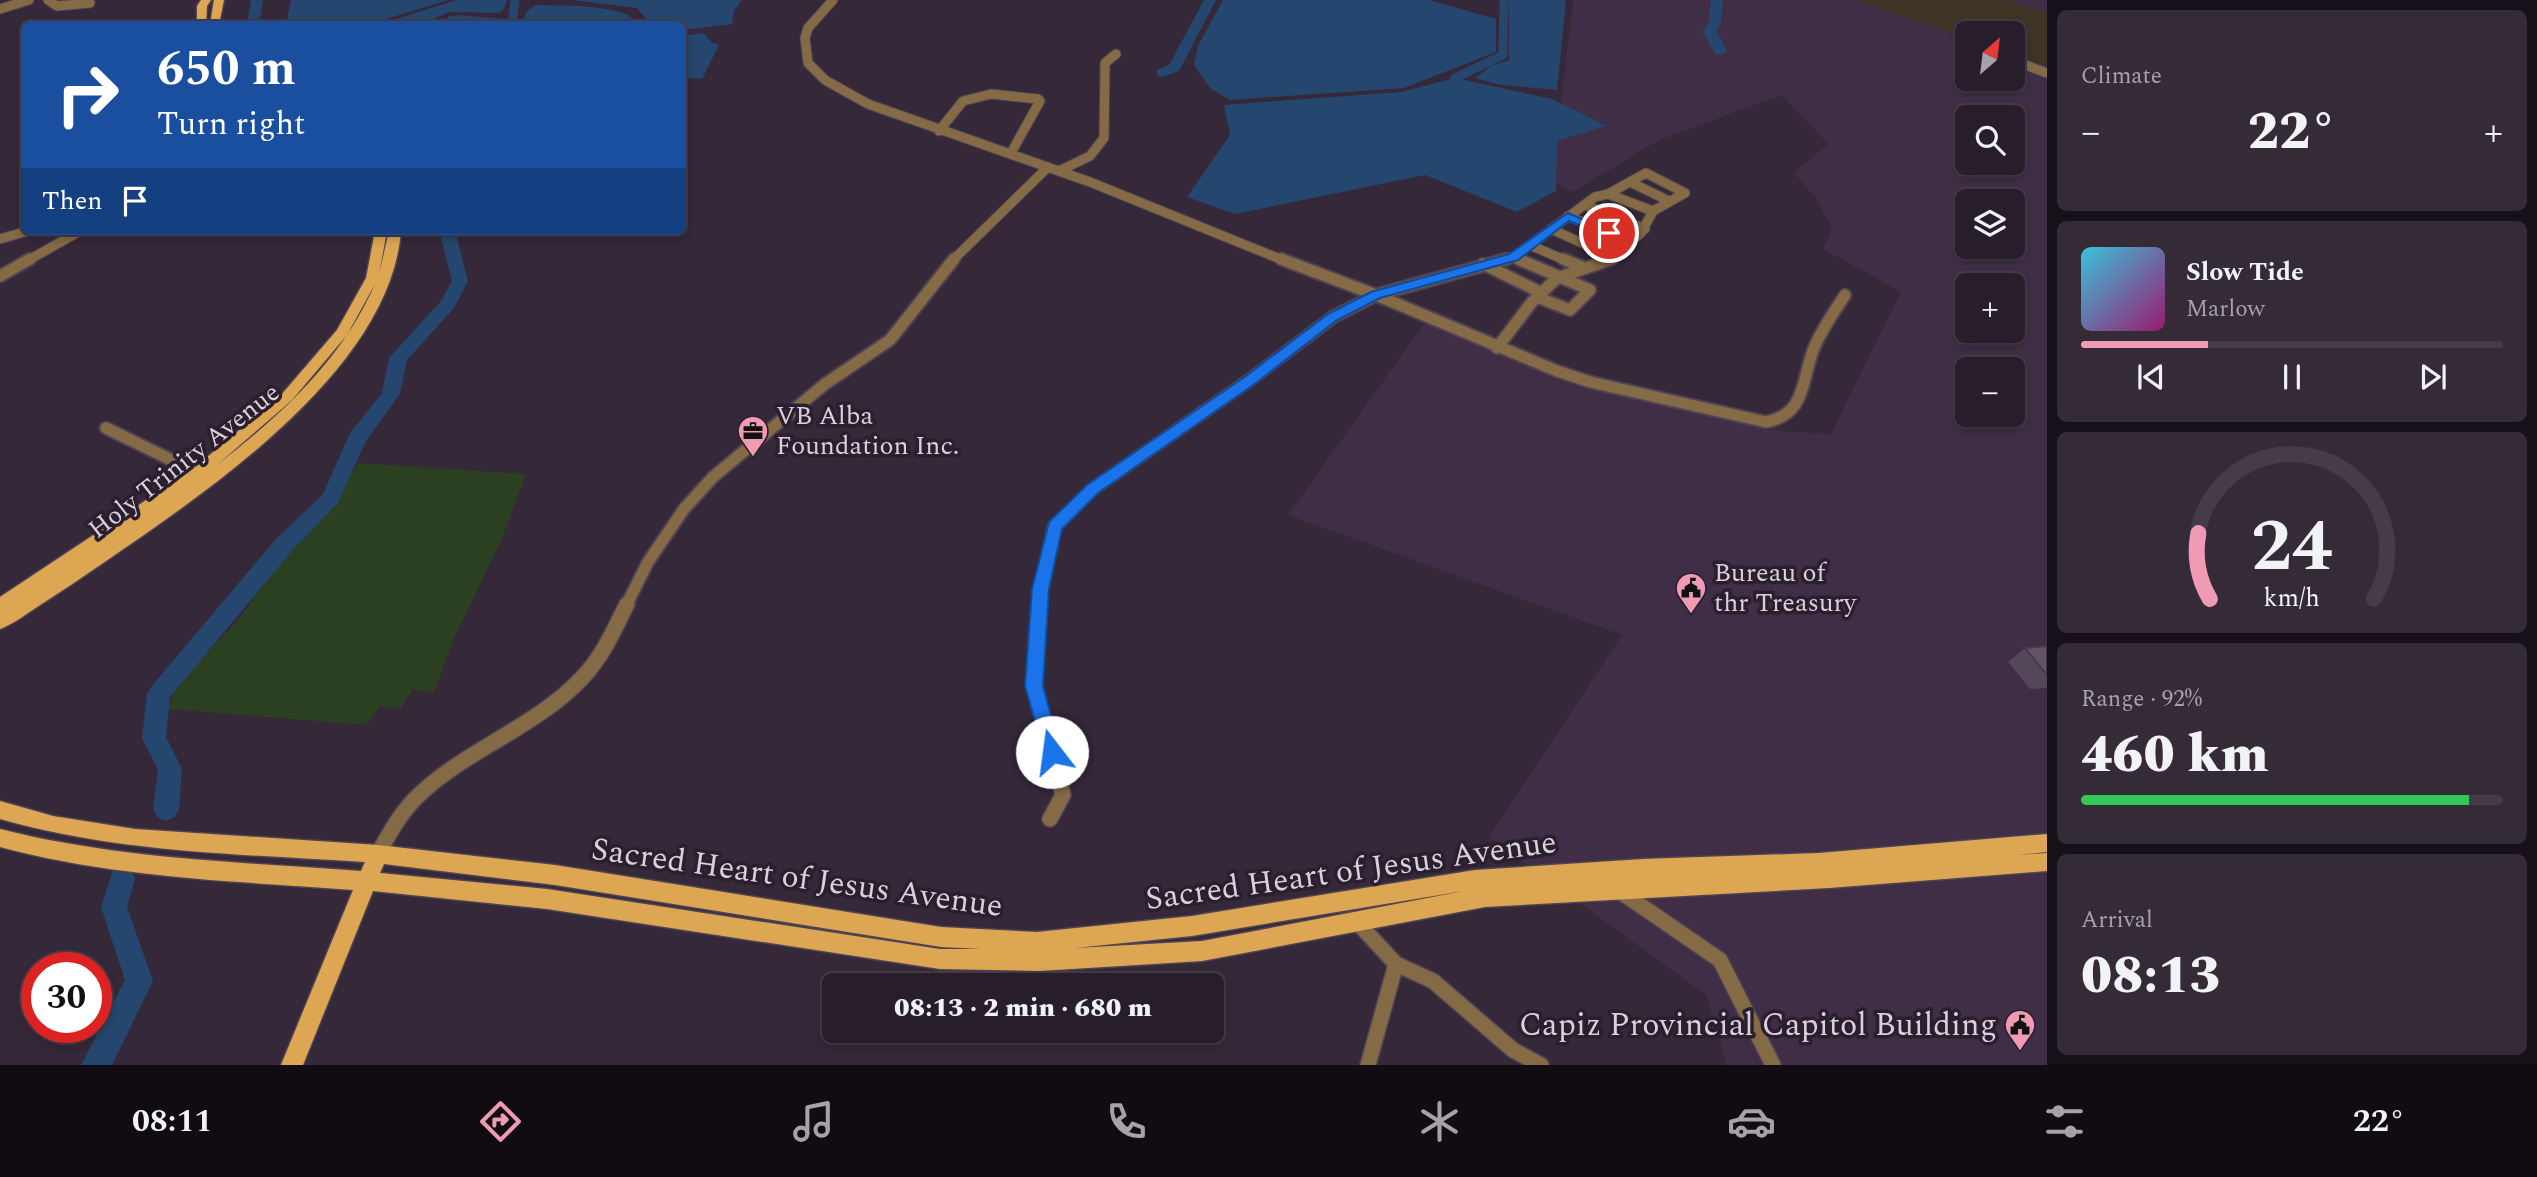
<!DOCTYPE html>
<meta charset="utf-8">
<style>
:root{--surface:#281e2b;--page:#342b37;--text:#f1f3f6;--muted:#a5a2a9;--line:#443c47;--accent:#f19ab3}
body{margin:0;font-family:Spectral,serif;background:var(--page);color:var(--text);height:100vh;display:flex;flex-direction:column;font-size:26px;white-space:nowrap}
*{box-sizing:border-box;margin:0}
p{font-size:23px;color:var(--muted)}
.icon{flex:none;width:38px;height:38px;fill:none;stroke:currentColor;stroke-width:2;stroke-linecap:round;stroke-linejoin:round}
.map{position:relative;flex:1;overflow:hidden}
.details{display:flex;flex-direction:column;gap:10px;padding:10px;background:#161018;width:490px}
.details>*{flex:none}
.top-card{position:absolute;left:21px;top:21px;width:665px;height:214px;border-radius:10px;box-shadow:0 4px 10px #0003,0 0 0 2px var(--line);background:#1a4fa0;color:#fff;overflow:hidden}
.needle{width:46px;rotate:28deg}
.buttons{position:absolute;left:1955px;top:21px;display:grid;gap:14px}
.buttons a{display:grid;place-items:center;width:70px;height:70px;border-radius:10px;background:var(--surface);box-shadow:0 4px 10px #0003,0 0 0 2px var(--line);font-size:35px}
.speed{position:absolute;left:21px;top:952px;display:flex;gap:14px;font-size:35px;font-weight:700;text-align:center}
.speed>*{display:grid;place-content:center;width:91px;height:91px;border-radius:50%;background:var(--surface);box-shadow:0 4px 10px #0003,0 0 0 2px var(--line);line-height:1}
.speed .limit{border:10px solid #d22;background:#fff;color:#111}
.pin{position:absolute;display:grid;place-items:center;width:60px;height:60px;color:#fff;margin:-30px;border:4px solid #fff;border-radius:50%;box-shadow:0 2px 7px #0007}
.me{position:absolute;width:77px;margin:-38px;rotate:345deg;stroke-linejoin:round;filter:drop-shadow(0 0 5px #0008)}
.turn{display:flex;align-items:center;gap:24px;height:147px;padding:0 21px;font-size:32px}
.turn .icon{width:91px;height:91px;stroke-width:2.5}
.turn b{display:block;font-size:49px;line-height:60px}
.then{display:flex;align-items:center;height:66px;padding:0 21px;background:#0003;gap:14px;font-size:26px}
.big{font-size:52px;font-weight:800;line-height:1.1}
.details .tile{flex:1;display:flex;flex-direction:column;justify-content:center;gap:10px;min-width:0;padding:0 24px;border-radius:10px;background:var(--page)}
.details .dial{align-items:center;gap:0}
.dial svg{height:182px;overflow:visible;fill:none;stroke:var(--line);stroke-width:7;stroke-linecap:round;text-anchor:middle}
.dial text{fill:var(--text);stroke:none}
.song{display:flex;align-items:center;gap:21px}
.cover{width:84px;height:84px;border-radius:10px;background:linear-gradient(135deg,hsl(190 70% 55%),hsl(320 70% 35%))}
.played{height:7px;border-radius:4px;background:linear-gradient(90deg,var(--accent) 30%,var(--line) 30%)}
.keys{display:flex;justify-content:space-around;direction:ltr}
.heat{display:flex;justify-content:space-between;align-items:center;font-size:38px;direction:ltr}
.charge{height:10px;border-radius:5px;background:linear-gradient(90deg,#34c759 92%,var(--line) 0)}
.trip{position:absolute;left:822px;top:973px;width:402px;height:70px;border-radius:10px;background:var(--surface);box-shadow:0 4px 10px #0003,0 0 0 2px var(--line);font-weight:800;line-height:70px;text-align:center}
.tab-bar{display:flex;height:112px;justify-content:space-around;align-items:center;background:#100c11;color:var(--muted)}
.tab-bar .icon{width:49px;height:49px}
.tab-bar .active{color:var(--accent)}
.tab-bar b{font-size:32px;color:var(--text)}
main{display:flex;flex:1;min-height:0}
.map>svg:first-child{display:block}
.built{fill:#3f2e45;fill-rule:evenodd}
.education{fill:#3e3324}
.green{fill:#2b3f21}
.water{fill:#25466e}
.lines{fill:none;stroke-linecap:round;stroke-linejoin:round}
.canal{stroke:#25466e;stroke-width:9}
.river{fill:#25466e;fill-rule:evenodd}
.minor-far2-casing{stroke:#4f4353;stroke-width:11}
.minor-far1-casing{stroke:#4f4353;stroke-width:15}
.minor-casing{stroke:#4f4353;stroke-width:18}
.major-casing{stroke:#4f4353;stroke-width:3}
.minor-far2{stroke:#846a45;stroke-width:9}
.minor-far1{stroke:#846a45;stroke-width:11}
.minor{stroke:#846a45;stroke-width:15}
.major{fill:#dca653;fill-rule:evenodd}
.wall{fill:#544759}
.building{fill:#625367;stroke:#453a48;stroke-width:2}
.route{fill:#1a73e8;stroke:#114b97;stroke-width:2}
.labels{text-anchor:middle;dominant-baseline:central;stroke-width:7;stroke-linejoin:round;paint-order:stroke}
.poi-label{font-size:26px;fill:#d9d0dc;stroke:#2b1e2f;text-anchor:start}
.street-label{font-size:26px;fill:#d9d0dc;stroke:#2b1e2f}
.near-street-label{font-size:32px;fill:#d9d0dc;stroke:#2b1e2f}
.near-poi-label{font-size:32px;fill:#d9d0dc;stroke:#2b1e2f;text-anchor:end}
</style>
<main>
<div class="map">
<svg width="2047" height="1065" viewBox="0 0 2047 1065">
<rect width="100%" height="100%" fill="#352839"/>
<!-- built -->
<path class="built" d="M1573,0H2047V1065H1727L1706,995L1489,837L1622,635L1288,515L1426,321L1573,382L1766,430L1831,434L1901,292L1823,249L1832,229L1816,198L1794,173L1828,144L1782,95L1659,140L1573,192L1552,180ZM1967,33H2012V79H1967ZM1967,117H2012V163H1967ZM1967,201H2012V247H1967ZM1967,285H2012V331H1967ZM1967,369H2012V415H1967Z"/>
<!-- education -->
<path class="education" d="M1855,0H2007L2047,13V66L2013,54L2012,33H1967V38Z"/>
<!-- green -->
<path class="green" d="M358,463L526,474L502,539L454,638L434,693L413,689L400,709L380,706L367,725L168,709L177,684L240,618L297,537L337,500Z"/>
<!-- water -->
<path class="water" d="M291,0H448L370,24H306L287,20Z
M456,0H507L504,9L499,13L449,12L422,24H381Z
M572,0H742L734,11L732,24L683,30L682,24C662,24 650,27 637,8Z
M1223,0H1429L1496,19V52L1404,88L1230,100L1211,89L1194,65L1198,46Z
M1509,0H1566L1557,90L1501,85L1475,78L1491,66L1509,60Z
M536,5C561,6 624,3 639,24H522L527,11Z
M457,15L506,19V24H437L450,16Z
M704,33L711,42L719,45L702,79L683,78V36Z
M1455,78L1552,99L1606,126L1557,141L1556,191L1517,212L1425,175L1235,214L1187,197L1230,135L1224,105L1401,92Z"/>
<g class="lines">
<!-- canal -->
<path class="canal" d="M512,24L515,0
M1455,78L1503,55L1504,0"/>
<!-- river -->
<path class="river" d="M251,0H263L259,24H247Z
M1204,0H1216L1179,71L1162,77L1157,76V70L1169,65Z
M1711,0H1723L1721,22L1717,32L1727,51L1720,55L1715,54L1703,32L1709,22Z
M442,231H458L457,238L468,281L454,308L407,360L400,394L366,441L338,503L291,552L170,697L166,737L182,769L179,809L175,817L166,821L157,817L153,809L158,770L142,738L147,694L151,687L275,540L323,494L350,433L382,393L389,358L441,301L452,281L441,238Z
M122,866L131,870L135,879L127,907L153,981L112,1065H81L125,980L101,907L113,870Z"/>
<!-- minor-far2 casing -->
<g class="minor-far2-casing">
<path id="minor-far2" d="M48,0L57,6L90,3
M833,0L808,28L805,38L808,63L825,80L868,104L1090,182L1285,261
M0,9L29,0
M2012,60L2047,73
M939,131L963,101L991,94L1038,99L1040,101L1011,153
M1059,171L1090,156L1104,138L1105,63L1116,54
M1630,182L1669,201
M1608,194L1653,211
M1585,205L1645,229
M1568,216L1630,242
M1551,229L1613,257
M0,239L28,231
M1532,246L1567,261
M1514,257L1522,261
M27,261L80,231
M952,261L1048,167
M1501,261L1514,257L1595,197L1608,194L1646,173L1685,193L1653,211L1641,233L1609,261"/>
</g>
<!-- minor-far1 casing -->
<g class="minor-far1-casing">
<path id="minor-far1" d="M1281,259L1376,295L1557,371L1590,382L1766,422C1807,414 1801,380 1814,348C1822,329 1834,312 1845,295
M1518,259L1590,290L1570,310L1537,297
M1563,259L1582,267
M1483,264L1542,293
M0,276L30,259
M1497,348L1532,302L1557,278L1612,259
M106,428L198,473
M626,606L648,562L684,509L713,477L825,384L890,340L954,259
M1039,606L1040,589L1054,526L1093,489L1251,379L1333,317L1376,295L1507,259"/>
</g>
<!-- minor casing -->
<g class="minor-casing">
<path id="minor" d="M1039,604L1034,686L1063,795L1050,819
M378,854C390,832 402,810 421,793C470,748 537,726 582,678C603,656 614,630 627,604
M1618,890L1720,960L1773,1065
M1356,921L1396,964L1433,981L1513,1050L1541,1065
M1368,1065L1396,964"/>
</g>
<!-- major casing -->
<g class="major-casing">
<path id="major" d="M201,0H211L207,6L206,24H197V6Z
M214,0H224L219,24H210Z
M375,231H387L379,274L389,231H401C390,370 208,491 103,563C81,578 59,593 37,607C25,615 13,624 0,629V613L2,612L0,613V597L193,469L282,394L337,330L366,278ZM375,284C342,360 281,415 217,465L292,400L347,335Z
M0,801L53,816L135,829L378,845L555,865L941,927L1037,932L1192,916L1475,870L1643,859L1819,853L2047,834V852L2016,855L2047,853V871L1829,888L1485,907L1202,961L1039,971L940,969L547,909L373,891L303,1065H281L353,890C235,881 115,878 0,847V829C118,859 240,862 361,871L365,862C242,854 119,853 0,819ZM384,864L555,885L941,947L981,949H940L547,889L380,873ZM1464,891L1202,941L1075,948L1192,936Z"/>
</g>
<!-- minor-far2 -->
<use href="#minor-far2" class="minor-far2"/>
<!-- minor-far1 -->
<use href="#minor-far1" class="minor-far1"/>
<!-- minor -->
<use href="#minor" class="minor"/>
<!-- major -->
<use href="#major" class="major"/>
</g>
<!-- wall -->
<path class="wall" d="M2047,646V688L2030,689L2008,662L2025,648Z"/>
<!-- building -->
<path class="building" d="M2047,646V675L2025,648Z"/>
<!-- route -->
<path class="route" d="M1568,213L1615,233L1605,236L1569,221L1518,260L1380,298L1337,320L1256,383L1098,493L1062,529L1049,589L1043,686L1061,752L1058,757L1052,760L1045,757L1025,686L1032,589L1049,522L1087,485L1246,376L1328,314L1371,292L1509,254Z"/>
<!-- icons -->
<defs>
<g id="office-pin" transform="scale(1.575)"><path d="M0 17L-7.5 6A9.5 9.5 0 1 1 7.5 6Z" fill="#f19ab3" stroke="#2b1e2f"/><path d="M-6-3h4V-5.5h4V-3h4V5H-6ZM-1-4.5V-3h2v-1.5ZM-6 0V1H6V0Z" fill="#111"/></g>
<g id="civic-pin" transform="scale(1.575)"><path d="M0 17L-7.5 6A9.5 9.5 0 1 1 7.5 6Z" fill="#f19ab3" stroke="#2b1e2f"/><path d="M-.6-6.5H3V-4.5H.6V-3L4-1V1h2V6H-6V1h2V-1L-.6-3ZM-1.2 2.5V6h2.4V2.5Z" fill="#111"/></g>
</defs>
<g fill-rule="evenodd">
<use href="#office-pin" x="753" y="431"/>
<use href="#civic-pin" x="1691" y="588"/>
<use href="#civic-pin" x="2020" y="1025"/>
</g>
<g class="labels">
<!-- poi labels -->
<g class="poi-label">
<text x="776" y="416">VB Alba<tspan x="776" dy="30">Foundation Inc.</tspan></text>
<text x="1714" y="573">Bureau of<tspan x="1714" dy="30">thr Treasury</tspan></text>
</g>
<!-- street labels -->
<g class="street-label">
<text transform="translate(184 461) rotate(-38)">Holy Trinity Avenue</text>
</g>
<!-- near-street labels -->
<g class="near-street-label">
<text transform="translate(1351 871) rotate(-8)">Sacred Heart of Jesus Avenue</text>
<text transform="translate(797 878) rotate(8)">Sacred Heart of Jesus Avenue</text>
</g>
<!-- near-poi labels -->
<g class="near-poi-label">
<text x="1997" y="1025">Capiz Provincial Capitol Building</text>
</g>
</g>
</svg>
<div class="buttons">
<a><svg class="needle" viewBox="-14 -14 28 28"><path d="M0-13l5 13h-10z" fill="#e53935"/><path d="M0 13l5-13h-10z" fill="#a5a2a9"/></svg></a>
<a><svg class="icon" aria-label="search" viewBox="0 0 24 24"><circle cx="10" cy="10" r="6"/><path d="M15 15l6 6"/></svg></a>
<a><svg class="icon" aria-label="layers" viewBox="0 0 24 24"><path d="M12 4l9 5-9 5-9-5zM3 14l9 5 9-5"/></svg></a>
<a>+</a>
<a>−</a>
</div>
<div class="speed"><div class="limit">30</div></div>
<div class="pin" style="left:1609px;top:233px;background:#d93025"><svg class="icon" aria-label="arrive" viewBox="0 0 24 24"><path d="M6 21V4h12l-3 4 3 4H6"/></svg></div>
<svg class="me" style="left:1052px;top:752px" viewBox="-20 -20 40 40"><circle r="19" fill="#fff"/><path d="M0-13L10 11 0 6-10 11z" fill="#1a73e8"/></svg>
<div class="trip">08:13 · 2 min · 680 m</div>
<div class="top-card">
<div class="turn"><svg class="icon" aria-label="right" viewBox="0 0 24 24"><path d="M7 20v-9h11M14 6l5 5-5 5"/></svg><div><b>650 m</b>Turn right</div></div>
<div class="then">Then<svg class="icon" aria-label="arrive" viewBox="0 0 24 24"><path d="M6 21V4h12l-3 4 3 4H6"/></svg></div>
</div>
</div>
<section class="details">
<div class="tile"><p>Climate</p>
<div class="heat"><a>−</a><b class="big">22°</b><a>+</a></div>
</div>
<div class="tile">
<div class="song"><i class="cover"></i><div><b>Slow Tide</b><p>Marlow</p></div></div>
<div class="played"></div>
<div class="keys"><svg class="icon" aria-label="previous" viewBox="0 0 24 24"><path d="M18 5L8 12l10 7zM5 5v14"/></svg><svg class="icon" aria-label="pause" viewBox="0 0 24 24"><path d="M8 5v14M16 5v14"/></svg><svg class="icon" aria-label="next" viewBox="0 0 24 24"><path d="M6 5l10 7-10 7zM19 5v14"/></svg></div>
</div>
<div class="tile dial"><svg viewBox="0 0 100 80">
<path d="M14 69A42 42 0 1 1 86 69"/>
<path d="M14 69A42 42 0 0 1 9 40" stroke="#f19ab3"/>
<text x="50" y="56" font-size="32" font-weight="700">24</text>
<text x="50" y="72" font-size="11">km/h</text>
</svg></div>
<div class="tile"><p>Range · 92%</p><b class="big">460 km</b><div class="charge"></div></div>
<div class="tile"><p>Arrival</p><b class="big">08:13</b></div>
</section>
</main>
<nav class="tab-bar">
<b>08:11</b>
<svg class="icon active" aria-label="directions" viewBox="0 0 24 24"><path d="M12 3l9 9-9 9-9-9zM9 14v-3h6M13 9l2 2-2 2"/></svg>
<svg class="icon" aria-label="music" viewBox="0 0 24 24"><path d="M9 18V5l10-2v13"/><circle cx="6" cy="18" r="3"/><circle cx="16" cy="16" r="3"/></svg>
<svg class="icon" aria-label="phone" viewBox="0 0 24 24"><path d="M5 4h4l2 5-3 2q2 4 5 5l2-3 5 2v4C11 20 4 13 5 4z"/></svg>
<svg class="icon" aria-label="climate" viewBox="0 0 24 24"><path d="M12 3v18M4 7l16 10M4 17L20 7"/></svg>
<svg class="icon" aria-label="car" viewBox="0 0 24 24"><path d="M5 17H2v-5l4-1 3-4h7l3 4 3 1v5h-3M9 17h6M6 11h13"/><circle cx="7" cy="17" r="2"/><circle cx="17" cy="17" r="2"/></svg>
<svg class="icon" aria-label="filters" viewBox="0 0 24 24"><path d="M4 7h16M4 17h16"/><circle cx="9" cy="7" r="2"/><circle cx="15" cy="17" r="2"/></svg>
<b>22°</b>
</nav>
